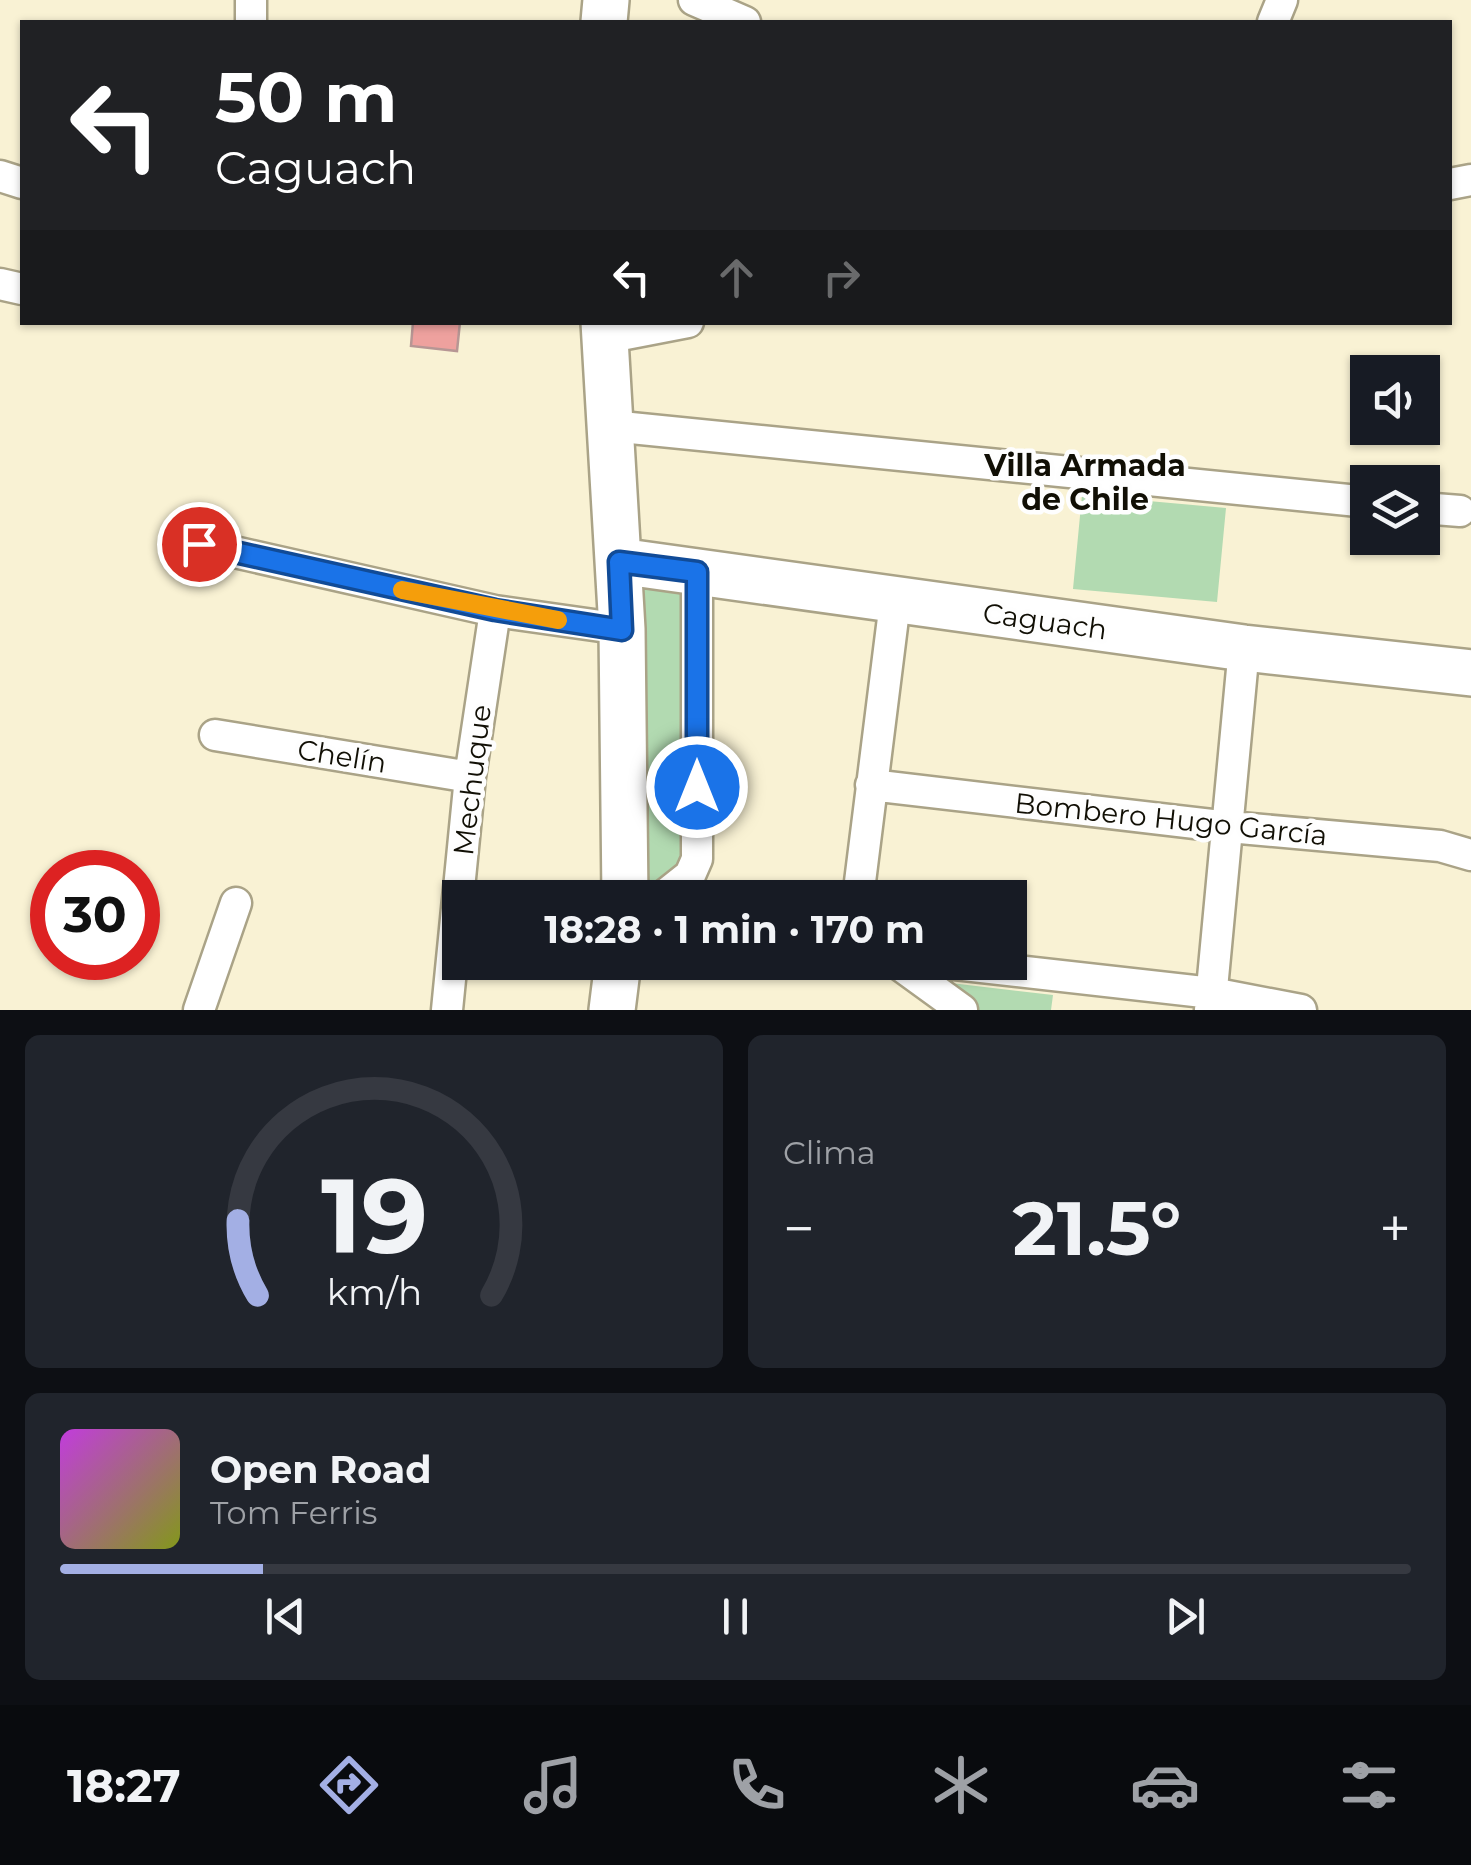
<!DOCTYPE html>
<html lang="es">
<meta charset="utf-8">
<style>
:root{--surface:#171b24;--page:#20242c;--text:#f1f3f6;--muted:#9ea1a6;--line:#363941;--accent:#a3afe4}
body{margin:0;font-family:Montserrat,sans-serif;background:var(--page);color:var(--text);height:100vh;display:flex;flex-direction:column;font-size:38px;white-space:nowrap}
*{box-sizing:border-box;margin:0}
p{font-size:32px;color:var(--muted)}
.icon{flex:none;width:55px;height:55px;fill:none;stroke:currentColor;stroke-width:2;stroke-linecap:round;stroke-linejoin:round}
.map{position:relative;height:1010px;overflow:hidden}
.details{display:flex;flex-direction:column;gap:25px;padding:25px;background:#0d0f14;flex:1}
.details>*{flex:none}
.top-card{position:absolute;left:20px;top:20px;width:1432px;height:305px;border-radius:0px;box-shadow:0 2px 8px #0004;background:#202124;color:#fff;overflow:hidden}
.controls{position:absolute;left:1350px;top:355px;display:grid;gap:20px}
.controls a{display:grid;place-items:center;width:90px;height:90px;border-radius:0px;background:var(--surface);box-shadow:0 2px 8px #0004;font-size:50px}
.speed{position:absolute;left:30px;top:850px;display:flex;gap:20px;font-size:50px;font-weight:700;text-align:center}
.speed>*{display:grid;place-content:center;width:130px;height:130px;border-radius:50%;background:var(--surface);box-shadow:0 2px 8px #0004;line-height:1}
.speed .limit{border:15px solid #d22;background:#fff;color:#111}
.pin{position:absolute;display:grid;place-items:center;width:85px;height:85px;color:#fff;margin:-42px;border:5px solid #fff;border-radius:50%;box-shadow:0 2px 10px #0007}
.me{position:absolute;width:110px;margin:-55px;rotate:0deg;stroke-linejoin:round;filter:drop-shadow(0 0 8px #0008)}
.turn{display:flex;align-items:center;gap:35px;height:210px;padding:0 30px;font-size:45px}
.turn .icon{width:130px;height:130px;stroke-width:2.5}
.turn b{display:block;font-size:70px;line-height:85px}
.lanes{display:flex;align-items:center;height:95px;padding:0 30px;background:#0003;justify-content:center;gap:50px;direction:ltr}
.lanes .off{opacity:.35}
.big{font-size:75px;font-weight:700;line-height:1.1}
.details .card{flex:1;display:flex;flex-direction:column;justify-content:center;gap:15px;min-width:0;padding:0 35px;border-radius:15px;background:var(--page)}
.details .dial{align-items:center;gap:0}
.dial svg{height:260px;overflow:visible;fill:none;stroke:var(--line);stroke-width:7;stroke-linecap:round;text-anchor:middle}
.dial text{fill:var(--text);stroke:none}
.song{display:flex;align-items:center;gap:30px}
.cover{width:120px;height:120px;border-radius:15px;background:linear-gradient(135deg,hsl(290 70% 55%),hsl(70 70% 35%))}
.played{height:10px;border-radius:5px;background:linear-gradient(90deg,var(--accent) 15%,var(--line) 15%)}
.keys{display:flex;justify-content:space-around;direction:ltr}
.heat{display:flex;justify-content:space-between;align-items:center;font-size:55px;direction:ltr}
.details .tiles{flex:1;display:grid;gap:25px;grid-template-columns:1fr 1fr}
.card:last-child{grid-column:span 2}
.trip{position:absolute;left:442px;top:880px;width:585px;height:100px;border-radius:0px;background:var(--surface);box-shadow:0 2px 8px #0004;font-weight:700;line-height:100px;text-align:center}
.tab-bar{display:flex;height:160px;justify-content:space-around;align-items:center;background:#090b0e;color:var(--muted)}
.tab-bar .icon{width:70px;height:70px}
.tab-bar .current{color:var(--accent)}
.tab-bar b{font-size:45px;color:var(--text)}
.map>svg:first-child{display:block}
.green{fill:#b2dab1}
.building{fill:#eea19e;stroke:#b79694;stroke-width:2.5}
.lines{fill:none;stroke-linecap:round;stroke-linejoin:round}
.street-casing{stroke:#aaa387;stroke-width:35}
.secondary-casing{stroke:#aaa387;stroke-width:50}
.street{stroke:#fff;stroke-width:30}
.secondary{stroke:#fff;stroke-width:45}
.route-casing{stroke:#114b97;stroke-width:25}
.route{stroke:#1a73e8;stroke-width:18}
.slow{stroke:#f59e0b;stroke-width:18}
.labels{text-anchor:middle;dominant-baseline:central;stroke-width:9;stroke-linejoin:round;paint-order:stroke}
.street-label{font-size:28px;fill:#110f05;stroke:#fefefe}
.neighbourhood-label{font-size:30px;font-weight:bold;fill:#110f05;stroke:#fefefe}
</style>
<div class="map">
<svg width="1471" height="1010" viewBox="0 0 1471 1010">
<rect width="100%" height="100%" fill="#f9f2d4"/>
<!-- green -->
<path class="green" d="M1082,495L1226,508L1217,602L1073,589Z
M629,574L686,581V861L673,879L638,898Z
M934,981L1053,995L1051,1010H976Z"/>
<!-- building -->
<path class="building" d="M413,322H460L457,351L411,346Z"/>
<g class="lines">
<!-- street casing -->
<g class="street-casing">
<path id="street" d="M251,0V22
M694,0L745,22
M1273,22L1282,0
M0,176L22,183
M1450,184L1471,180
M0,284L22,289
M605,338L688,322
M611,426L1368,502
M1422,508L1460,511
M199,544L495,611L622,629
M215,735L470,777
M871,785L1229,827L1440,846L1471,855
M661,898L690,875L697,859V572
M858,898L895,602
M896,962L962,1010
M937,962L1212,993L1301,1010
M199,1010L236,903
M447,1010L470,777L495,611
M1210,1010L1244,648"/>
</g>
<!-- secondary casing -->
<g class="secondary-casing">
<path id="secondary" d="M604,22L606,0
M604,322L622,629L625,898
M619,561L1244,648L1471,673
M612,1010L618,962"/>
</g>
<!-- street -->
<use href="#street" class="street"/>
<!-- secondary -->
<use href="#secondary" class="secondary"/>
</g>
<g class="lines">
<!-- route casing -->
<g class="route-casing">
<path id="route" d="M199,544L495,610L622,630L619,562L697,572V787"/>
</g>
<!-- route -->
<use href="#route" class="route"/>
<!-- slow -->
<path class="slow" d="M402,590L558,620"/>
</g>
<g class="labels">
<!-- street labels -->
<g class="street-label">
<text transform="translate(1045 621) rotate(8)">Caguach</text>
<text transform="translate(342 756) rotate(9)">Chelín</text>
<text transform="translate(472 780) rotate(-83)">Mechuque</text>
<text transform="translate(1171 819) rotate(6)">Bombero Hugo García</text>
</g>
<!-- neighbourhood labels -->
<g class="neighbourhood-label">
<text x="1085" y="465">Villa Armada<tspan x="1085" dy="34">de Chile</tspan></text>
</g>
</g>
</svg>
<div class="controls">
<a><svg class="icon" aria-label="sound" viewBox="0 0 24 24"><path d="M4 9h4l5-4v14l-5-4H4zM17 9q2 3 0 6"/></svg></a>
<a><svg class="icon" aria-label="layers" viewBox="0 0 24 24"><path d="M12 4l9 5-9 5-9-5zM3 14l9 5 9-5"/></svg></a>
</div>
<div class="speed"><div class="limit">30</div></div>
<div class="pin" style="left:199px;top:544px;background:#d93025"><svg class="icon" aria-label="arrive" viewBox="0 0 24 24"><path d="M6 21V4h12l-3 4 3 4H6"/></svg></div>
<svg class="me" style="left:697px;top:787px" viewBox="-20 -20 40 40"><circle r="17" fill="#1a73e8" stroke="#fff" stroke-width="3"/><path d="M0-11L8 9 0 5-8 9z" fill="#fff"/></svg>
<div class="trip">18:28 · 1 min · 170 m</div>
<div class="top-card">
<div class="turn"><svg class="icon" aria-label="left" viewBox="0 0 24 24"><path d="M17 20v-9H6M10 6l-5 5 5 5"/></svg><div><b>50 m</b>Caguach</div></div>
<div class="lanes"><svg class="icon" aria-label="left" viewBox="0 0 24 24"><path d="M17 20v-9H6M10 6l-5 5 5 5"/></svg><svg class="icon off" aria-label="ahead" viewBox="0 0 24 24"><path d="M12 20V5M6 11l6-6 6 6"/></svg><svg class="icon off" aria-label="right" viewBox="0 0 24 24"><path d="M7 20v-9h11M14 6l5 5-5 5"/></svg></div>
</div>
</div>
<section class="details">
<div class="tiles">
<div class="card dial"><svg viewBox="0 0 100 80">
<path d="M14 69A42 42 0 1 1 86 69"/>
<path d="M14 69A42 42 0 0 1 8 46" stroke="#a3afe4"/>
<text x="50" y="56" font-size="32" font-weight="700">19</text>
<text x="50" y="72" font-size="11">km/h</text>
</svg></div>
<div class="card"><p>Clima</p>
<div class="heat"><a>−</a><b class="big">21.5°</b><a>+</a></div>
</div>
<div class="card">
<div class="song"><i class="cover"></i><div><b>Open Road</b><p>Tom Ferris</p></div></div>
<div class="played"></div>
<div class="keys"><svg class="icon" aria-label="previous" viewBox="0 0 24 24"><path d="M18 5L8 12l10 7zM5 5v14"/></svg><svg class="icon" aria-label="pause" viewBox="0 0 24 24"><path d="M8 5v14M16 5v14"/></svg><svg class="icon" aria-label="next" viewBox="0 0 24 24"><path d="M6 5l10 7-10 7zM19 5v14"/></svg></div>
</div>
</div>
</section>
<nav class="tab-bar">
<b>18:27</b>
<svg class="icon current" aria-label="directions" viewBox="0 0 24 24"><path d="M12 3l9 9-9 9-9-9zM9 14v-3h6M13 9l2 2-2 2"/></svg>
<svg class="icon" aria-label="music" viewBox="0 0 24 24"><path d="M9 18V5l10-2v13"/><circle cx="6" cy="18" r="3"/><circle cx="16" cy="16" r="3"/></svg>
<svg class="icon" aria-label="phone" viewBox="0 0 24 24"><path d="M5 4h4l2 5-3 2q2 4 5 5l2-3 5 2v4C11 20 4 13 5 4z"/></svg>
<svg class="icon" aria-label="climate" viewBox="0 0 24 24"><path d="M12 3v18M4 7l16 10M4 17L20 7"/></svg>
<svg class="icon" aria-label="car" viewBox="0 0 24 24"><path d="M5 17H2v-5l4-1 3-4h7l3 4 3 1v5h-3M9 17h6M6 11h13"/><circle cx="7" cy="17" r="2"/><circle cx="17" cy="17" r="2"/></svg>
<svg class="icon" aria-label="filters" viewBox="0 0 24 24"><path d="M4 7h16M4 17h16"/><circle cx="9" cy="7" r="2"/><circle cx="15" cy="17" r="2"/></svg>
</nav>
